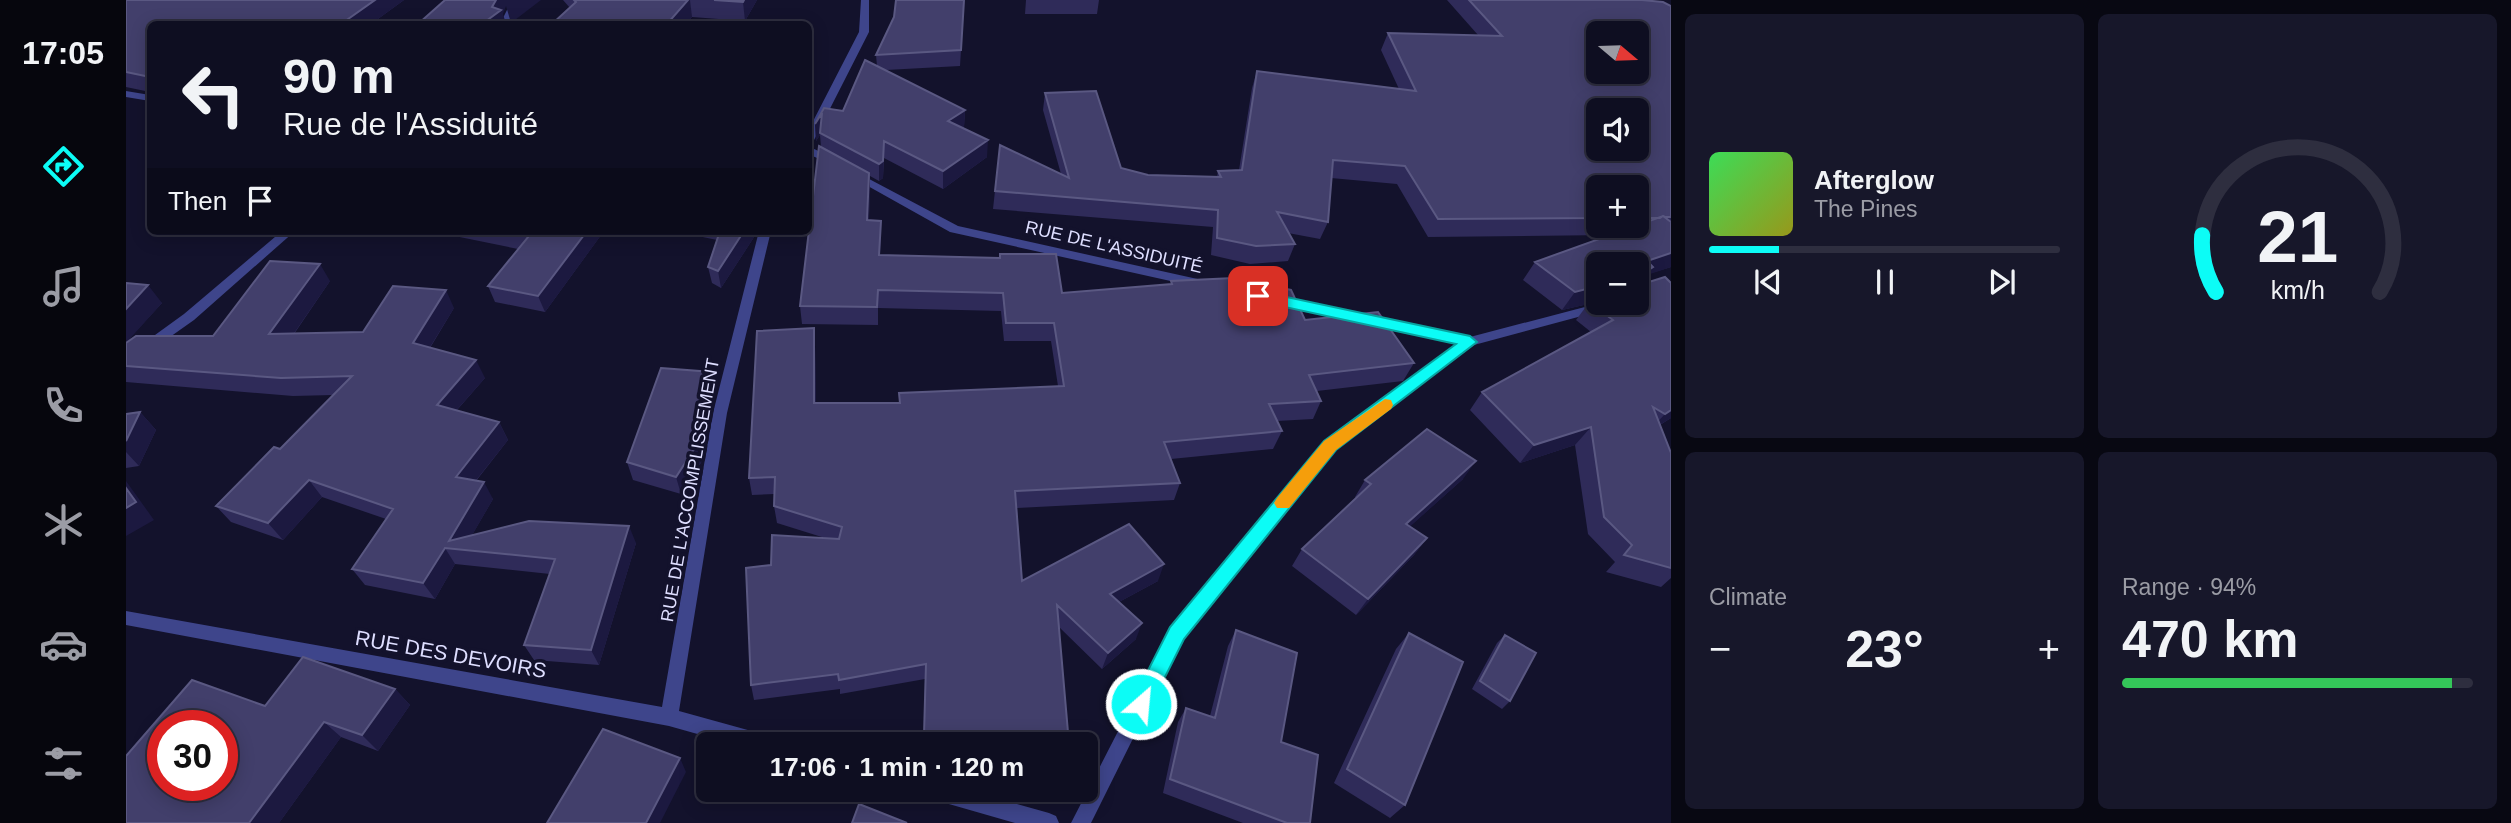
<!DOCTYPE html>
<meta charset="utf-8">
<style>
:root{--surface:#0e0e21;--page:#17172a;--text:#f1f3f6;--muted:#9b9ca5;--line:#2e2e3f;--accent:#0cfcf6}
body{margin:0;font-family:Arial,sans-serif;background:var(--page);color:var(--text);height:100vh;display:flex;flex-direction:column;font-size:26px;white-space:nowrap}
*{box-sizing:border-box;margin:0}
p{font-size:23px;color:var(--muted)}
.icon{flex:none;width:38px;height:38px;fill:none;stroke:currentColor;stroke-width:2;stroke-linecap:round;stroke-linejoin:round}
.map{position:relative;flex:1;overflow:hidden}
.panel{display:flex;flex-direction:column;gap:14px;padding:14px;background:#080812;width:840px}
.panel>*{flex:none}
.top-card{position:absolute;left:21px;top:21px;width:665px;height:214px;border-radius:10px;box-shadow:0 4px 18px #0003,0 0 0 2px var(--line);background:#0e0e21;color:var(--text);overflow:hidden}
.needle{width:46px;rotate:109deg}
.fabs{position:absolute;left:1460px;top:21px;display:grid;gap:14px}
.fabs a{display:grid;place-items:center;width:63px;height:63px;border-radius:10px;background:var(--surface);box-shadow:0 4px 18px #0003,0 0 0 2px var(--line);font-size:35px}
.speed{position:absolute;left:21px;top:710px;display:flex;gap:14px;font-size:35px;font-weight:700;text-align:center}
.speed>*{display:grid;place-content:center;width:91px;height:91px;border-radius:50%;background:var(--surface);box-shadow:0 4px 18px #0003,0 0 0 2px var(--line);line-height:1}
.speed .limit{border:10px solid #d22;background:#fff;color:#111}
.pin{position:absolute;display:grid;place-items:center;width:60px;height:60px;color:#fff;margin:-30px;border-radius:14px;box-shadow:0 4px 10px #0006}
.me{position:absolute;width:77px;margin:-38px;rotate:27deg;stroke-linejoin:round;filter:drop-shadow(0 0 5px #0008)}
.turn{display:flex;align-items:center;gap:24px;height:147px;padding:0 21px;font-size:32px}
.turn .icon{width:91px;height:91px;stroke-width:2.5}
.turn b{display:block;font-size:49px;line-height:60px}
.then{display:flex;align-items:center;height:66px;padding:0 21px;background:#0003;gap:14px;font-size:26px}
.big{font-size:52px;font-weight:600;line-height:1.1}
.panel .card{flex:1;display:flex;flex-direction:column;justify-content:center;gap:10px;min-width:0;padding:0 24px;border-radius:10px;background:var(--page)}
.panel .dial{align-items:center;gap:0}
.dial svg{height:182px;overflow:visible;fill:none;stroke:var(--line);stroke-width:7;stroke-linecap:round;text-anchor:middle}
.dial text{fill:var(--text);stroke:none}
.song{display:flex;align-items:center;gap:21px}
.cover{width:84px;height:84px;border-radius:10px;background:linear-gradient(135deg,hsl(130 70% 55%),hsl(60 70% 35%))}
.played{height:7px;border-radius:4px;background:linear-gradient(90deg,var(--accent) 20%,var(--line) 20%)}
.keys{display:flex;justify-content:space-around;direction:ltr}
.heat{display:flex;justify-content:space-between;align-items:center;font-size:38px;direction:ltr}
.charge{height:10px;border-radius:5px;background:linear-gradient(90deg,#34c759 94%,var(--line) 0)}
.panel .tiles{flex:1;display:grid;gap:14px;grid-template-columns:repeat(2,1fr)}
.trip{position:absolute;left:570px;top:732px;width:402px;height:70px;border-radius:10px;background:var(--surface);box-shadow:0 4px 18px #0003,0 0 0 2px var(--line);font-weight:600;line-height:70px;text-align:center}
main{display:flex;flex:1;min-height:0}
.tab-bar{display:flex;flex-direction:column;width:126px;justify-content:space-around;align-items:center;background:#06060d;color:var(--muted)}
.tab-bar .icon{width:49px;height:49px}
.tab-bar .current{color:var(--accent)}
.tab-bar b{font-size:32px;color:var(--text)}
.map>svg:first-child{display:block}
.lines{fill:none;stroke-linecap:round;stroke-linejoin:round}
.minor{fill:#3e458b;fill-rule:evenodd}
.wall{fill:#2f2b59;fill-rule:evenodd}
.shaded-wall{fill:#1c1940}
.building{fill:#423f6b;stroke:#5a5882;stroke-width:2;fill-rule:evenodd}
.route{fill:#0cfcf6;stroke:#08a4a0;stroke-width:2}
.slow{fill:#f59e0b}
.labels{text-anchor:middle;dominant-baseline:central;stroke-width:7;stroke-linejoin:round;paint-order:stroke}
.street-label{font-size:18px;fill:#dedeff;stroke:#13122c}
.near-street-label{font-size:21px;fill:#dedeff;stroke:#13122c}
</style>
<main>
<nav class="tab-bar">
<b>17:05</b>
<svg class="icon current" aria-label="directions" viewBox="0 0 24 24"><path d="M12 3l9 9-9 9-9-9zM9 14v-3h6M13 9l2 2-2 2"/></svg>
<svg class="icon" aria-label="music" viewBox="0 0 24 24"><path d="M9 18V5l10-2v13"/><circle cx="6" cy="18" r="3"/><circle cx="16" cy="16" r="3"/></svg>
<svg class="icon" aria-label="phone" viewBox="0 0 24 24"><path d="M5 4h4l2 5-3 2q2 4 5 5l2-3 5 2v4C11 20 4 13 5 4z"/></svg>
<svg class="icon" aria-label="climate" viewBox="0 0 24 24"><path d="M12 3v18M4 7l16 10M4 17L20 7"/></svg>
<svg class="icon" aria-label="car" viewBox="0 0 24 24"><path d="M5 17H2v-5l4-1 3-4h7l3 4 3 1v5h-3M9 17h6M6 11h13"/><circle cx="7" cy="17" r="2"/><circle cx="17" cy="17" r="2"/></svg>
<svg class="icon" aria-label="filters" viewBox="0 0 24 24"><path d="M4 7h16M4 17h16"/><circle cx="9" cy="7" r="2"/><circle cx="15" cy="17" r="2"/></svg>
</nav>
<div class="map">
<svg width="1545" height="823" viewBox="0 0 1545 823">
<rect width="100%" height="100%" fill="#13122c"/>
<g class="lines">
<!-- minor -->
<path class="minor" d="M386,0H394L382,24H374Z
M735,0H743V32L687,142L682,145V131L733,32Z
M0,91L24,95V101L0,97Z
M682,146L711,160L712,162L707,165L682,154Z
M728,171L832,226L1076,280L1082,284L1076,288L824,232L724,176L722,174Z
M156,231H169L68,320L0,368V356L58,314Z
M633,231H645L601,413L553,711L640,735L646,738L649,744H607L543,726L0,625V611L536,707L587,413Z
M1154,297L1344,337L1474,303H1495L1493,306L1348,345L1209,449L1057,638L965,823H945L1045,628L1199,441L1332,344L1150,304L1148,301L1150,298Z
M793,789H837L923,813L930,816L933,823H889L802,798L795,796Z"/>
</g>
<!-- wall -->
<path class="wall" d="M0,0H278L245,24H24V92L0,87Z
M437,0H631L619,21L566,17L560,24H426L444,8Z
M838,0L834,66L760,70L839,110L838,127L837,128L861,157L817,189L758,158L757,178L753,181L744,176L743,220L755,221L754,255L874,258V254L936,293L1045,284V281L1179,320L1288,363L1277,381L1191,391L1195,401L1187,419L1151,421L1156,431L1147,449L1045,459L1054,483L1048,500L891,508L896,581H1032L993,602L1010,639L976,669L933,627L943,744H798L799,679L714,694V689L628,700L625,685L645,565L699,538L651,523L648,506V494L626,495L623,478L689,346L690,403H773L932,386L925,341H878L875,311L752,308V325L676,324L674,306L695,147L694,135L690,141L689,124L717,111L751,66L750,55Z
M900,0H973L971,14H899Z
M1321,0H1516L1545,6V267L1522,274L1523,282L1545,283V418L1534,425L1545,453V578L1535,587L1480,572L1489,562L1462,534L1449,445L1394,463L1344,410L1356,392L1465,332L1450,320L1462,304L1436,310L1397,280L1409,262L1484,235L1302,237L1271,184L1205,178L1202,222L1194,239L1162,233L1169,244L1162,261L1124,264L1085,255L1087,227L867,209L874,145L935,174L917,110L919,93L995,168L1022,175L1091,177L1092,171L1113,170L1126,88L1131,71L1273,89L1255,50L1262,33L1352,35ZM1472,187H1510V226H1472ZM1472,264H1510V303H1472Z
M304,231H478L419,312L369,302L362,286L392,249Z
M548,231H632L595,288L586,283L582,267L591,240Z
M204,281L168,334L237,332L328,308L304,348L359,378L331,410L373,422L382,440L350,481L367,499L346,535L510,543L473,665L408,660L398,645L424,574L329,564L309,599L239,585L226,569L260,519L196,497L157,540L105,522L90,506L154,449L207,395L167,396L0,382V283L36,303L0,342L87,336Z
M586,372L590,390L576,461L555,494L507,480L501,462Z
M14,412L30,430L13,466L0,468V414Z
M1337,479L1284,526L1301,538L1288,555L1230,615L1166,566L1176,549L1230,498L1229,497L1239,480Z
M1110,630L1155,742L1184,823H1117L1037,793L1052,722L1060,708L1084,716L1102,646Z
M1283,633L1279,805L1264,818L1208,783L1270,649Z
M1379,635L1384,701L1376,709L1346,689L1371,643Z
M269,689L284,705L252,751L215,737L153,823H0L139,706Z"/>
<!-- shaded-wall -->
<path class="shaded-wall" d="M249,0H278L245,24H215Z
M370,0H415L385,23L380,6L377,14L380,24H356Z
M562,0H564L566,17L560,24H541Z
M618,0H631L619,21L617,2Z
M839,110L838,127L821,138L822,121Z
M696,113L694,135L690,141L689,124Z
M862,140L861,157L817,189V171Z
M758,141L757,178L753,181V164Z
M743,173L744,191L742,239L741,220Z
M461,231H478L419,312L412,296Z
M618,231H632L595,288L592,271Z
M1545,253V267L1521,275V261Z
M194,264L204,281L155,352L143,334Z
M22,285L36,303L0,343V309Z
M1472,286V301L1463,302L1462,304L1436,310L1449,292Z
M320,290L328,308L296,360L287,343Z
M688,328L689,346L690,421L688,403Z
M350,360L359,378L320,422L311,405Z
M586,372L590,390L576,461L555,494L550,477Z
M1545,410V418L1522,432L1539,414Z
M14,412L30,430L13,466L0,452V441Z
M373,422L382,440L339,494L330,477Z
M1465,427L1449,445L1394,463L1408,445Z
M1350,461L1337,479L1268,541L1280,524Z
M183,480L196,497L157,540L142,523Z
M0,481L28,520L0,536Z
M358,482L367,499L338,549L323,541Z
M503,526L510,543L473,665L465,650Z
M1301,538L1288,555L1230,615L1242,599Z
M319,548L329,564L309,599L297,583Z
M1038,564L1032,581L978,610L984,594Z
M1016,623L1010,639L976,669L982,653Z
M269,689L284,705L252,751L236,735Z
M198,722L215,737L153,823H123Z
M554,758L560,772L534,823H520Z"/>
<!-- building -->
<path class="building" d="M0,0H249L215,24H24V77L0,72Z
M319,0H370L366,7L375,10L356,24H292Z
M448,0H562L541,24H426L450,2Z
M588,0H618L617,2Z
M770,0H838L835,50L750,55L768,17Z
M1343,0H1516L1537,2L1545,6V217H1539L1537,216L1534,218H1510V187H1472V218L1312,219L1279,166L1207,160L1202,222L1151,212L1169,244L1130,246L1091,238L1092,210L869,191L874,145L943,178L919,93L970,91L995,168L1022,175L1095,177L1092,171L1116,170L1131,71L1290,91L1262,33L1376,36ZM1472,33H1510V72H1472ZM1472,110H1510V149H1472Z
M739,60L839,110L822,121L862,140L817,171L758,141L757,161L753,164L694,133L696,113L689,124L698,108L717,111Z
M693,146L743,173L741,220L755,221L753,255L874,258V254H930L936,293L1046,284L1045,281L1108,278L1165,290L1179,320L1252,312L1288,363L1183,375L1195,401L1143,404L1156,431L1038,442L1054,483L889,491L896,581L1003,524L1038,564L984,594L1016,623L982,653L931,605L943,744H887V739L798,735L800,664L713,680L712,674L625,685L620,568L645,565L646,535L713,539L716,527L648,506L649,477L623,478L631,331L688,328V403H774L773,393L938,386L928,323H880L877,293L752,290L751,307L674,306Z
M1537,216L1545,222V253L1521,261L1527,267L1521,271L1523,282L1539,277L1545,283V410L1539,414L1527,407L1545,453V568L1498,555L1506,545L1478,517L1465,427L1408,445L1356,392L1487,320L1463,302L1472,300V303H1510V287L1511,286L1510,284V264H1472V286L1449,292L1409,262Z
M377,231H461L412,296L362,286L403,236Z
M594,231H618L592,271L582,267Z
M144,261L194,264L143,334L237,332L267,286L320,290L287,343L350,360L311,405L373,422L330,477L358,482L323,541L403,521L503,526L465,650L398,645L429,559L319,548L297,583L226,569L267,509L183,480L142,523L90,506L148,447L154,449L226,376L155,378L0,366V343L10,336H87Z
M0,283L22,285L0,309Z
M535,368L586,372L572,443L550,477L501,462Z
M14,412L0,441V414Z
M1301,429L1350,461L1280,524L1301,538L1242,599L1176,549L1245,484L1239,480Z
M0,488L10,502L0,508Z
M1110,630L1171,653L1155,742L1192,755L1184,823H1161L1044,779L1060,708L1089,718Z
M1283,633L1337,662L1279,805L1221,769Z
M1379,635L1410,653L1384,701L1354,681Z
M177,657L269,689L236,735L198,722L123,823H0V756L66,680L139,706ZM37,726H96V786H37Z
M477,729L554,758L520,823H421Z
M733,804L781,823H726Z"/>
<!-- route -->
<path class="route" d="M1132,291L1344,336L1351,342L1210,450L1058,639L1022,711L1015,714L1008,711L1005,704L1044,627L1198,441L1330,344L1127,300V293Z"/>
<!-- slow -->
<path class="slow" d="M1259,399L1265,400L1267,405L1265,409L1210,450L1163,508H1151L1148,503L1151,498L1198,441Z"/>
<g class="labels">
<!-- street labels -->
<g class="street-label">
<text transform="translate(988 247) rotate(13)">RUE DE L'ASSIDUITÉ</text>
<text transform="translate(564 490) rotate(-80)">RUE DE L'ACCOMPLISSEMENT</text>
</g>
<!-- near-street labels -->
<g class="near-street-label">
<text transform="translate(325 654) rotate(10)">RUE DES DEVOIRS</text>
</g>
</g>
</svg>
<div class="fabs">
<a><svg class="needle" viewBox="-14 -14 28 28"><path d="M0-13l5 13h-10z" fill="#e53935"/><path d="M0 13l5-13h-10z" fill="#9b9ca5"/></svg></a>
<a><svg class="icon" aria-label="sound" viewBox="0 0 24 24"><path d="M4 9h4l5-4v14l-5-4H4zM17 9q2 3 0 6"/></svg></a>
<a>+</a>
<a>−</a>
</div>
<div class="speed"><div class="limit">30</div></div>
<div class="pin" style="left:1132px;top:296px;background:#d93025"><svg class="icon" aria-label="arrive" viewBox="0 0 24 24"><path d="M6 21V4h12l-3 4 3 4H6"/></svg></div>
<svg class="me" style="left:1015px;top:704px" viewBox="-20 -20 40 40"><circle r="17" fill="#0cfcf6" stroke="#fff" stroke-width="3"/><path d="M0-11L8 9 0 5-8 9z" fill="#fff"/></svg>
<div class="trip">17:06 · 1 min · 120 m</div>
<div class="top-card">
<div class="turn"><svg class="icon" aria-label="left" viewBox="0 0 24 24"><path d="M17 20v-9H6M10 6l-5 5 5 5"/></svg><div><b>90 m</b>Rue de l'Assiduité</div></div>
<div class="then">Then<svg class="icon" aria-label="arrive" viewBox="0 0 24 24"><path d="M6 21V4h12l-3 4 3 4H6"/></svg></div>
</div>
</div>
<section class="panel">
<div class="tiles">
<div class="card">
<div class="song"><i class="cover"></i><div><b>Afterglow</b><p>The Pines</p></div></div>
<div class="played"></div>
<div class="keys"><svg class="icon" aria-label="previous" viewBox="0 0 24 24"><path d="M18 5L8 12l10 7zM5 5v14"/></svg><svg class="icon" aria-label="pause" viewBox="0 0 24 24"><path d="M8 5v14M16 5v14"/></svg><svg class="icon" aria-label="next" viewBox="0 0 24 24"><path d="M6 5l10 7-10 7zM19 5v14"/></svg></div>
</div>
<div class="card dial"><svg viewBox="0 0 100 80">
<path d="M14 69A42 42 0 1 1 86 69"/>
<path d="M14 69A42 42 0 0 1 8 44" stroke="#0cfcf6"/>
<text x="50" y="56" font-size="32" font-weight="700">21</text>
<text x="50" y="72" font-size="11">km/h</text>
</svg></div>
<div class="card"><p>Climate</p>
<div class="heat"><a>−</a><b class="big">23°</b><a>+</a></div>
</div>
<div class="card"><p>Range · 94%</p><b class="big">470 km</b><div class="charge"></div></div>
</div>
</section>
</main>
